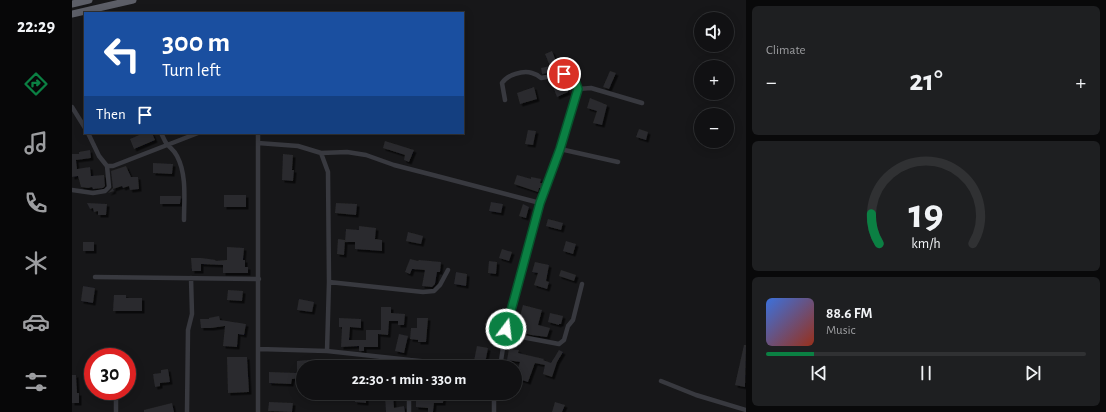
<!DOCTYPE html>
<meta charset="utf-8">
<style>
:root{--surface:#111113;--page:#1e1f21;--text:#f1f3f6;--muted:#9c9da0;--line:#303133;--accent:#0b8043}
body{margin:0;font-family:"Alegreya Sans",sans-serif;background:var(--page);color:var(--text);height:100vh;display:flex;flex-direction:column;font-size:15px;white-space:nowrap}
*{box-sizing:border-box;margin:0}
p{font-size:13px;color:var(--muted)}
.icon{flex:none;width:22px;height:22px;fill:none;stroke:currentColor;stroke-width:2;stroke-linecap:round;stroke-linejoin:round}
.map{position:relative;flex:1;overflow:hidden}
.panel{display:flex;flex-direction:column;gap:6px;padding:6px;background:#09090a;width:360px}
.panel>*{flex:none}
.hud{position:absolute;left:12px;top:12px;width:380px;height:122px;border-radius:0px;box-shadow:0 2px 10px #0003,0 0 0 1px var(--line);background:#1a4fa0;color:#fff;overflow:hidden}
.fabs{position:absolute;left:622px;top:12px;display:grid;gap:8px}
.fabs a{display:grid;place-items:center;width:40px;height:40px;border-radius:50%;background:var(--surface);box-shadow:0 2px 10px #0003,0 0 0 1px var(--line);font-size:20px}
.speed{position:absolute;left:12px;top:348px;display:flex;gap:8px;font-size:20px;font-weight:700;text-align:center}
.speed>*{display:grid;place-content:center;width:52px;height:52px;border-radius:50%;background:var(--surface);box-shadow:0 2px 10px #0003,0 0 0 1px var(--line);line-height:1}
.speed .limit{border:6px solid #d22;background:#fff;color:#111}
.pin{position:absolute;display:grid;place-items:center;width:34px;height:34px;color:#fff;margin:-17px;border:2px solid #fff;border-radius:50%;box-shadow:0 1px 4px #0007}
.me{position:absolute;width:44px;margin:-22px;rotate:15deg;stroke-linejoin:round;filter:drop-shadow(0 0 3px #0008)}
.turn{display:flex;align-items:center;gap:14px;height:84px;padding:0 12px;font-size:18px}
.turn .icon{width:52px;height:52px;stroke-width:2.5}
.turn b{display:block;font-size:28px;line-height:34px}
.then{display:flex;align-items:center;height:38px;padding:0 12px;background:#0003;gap:8px;font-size:15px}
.big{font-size:30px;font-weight:700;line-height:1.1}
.panel .widget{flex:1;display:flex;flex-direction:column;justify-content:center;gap:6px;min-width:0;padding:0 14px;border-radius:6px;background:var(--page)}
.panel .dial{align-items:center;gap:0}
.dial svg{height:104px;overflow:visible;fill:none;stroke:var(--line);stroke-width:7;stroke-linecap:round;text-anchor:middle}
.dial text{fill:var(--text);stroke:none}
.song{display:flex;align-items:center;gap:12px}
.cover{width:48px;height:48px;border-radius:6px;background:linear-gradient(135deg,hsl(220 70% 55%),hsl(10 70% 35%))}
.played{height:4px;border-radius:2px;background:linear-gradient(90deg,var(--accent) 15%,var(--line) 15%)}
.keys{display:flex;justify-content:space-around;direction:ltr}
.heat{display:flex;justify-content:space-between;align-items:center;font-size:22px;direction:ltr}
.trip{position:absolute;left:224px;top:360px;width:226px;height:40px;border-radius:20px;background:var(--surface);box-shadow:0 2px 10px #0003,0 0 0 1px var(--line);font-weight:700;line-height:40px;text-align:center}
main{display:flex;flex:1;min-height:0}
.menu{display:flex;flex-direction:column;width:72px;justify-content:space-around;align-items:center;background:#070708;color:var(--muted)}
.menu .icon{width:28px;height:28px}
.menu .current{color:var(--accent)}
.menu b{font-size:18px;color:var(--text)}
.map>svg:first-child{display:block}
.building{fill:#2a2a2d;filter:url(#shadow)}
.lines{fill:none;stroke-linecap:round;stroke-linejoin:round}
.minor{stroke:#38393f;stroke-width:4.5}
.trunk{stroke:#5c5e67;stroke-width:7}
.route-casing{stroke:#07532c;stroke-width:10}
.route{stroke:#0b8043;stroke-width:7}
</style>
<main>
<nav class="menu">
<b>22:29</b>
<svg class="icon current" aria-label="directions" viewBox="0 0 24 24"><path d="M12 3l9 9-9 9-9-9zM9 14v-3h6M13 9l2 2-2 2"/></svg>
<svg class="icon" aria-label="music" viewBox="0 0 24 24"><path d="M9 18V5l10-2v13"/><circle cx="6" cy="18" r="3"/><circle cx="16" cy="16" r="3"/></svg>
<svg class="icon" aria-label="phone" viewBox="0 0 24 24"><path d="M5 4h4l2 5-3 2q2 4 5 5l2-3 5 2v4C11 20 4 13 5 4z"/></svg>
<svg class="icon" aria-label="climate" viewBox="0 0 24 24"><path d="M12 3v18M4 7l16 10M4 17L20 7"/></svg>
<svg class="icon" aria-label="car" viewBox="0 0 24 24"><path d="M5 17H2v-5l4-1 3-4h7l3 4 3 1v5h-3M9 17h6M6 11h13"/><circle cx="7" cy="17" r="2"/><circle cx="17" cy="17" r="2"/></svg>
<svg class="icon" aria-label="filters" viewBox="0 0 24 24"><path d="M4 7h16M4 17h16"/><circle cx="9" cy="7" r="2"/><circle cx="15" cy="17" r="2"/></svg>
</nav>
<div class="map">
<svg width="674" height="412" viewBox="0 0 674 412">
<defs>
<filter id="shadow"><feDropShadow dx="2.5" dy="2.5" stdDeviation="0" flood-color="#0009"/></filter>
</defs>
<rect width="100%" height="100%" fill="#171719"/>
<!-- building -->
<path class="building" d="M480,51L488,71L470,74L469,68L478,66L473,54Z
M538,71L544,73L537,89L531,87Z
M493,84L496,92L485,97L482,89Z
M462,87L465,99L448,104L445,93Z
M518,98L535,105L530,125L521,123L525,111L515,108Z
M567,129L576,132L574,140L564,137Z
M456,130L464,131L461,145L453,144Z
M72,133H80L83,140L62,149L58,139Z
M313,141L342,150L337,162L332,160L333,155L311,148Z
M18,150L19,158L4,160L5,169L18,167L19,176L32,175L33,186L31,188L21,189L20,187L16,188L9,187L6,176L0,177V154H7V152Z
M211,154L221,155L220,170H222L221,181L210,180Z
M81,163L101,164L100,174L81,173Z
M54,166L59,177H66L67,189L58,190L57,186L51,188L50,186L41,189L42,191L36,193L41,188L39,171Z
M445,175L459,179V177L469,179L468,183H470L469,188H467L466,192L442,184Z
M152,195H174V207H152Z
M88,196H109L108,204H88Z
M419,202L431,204L429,213L417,211Z
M15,203L35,204L34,215H26V211L22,212L21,208L18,209Z
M264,203L285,204L284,215L263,213Z
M451,204L457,207L454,218L447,216Z
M476,219L491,223L489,230L474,226Z
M287,226L304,228L303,239L310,240V251L283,249V242H273L274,229L287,230Z
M336,232L351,236L349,244L334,241Z
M266,239L273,240L272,255L265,254Z
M494,241L504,244L501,254L491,251Z
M11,242H22V251H11Z
M155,247L172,248L171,260H173V267H176V273H151V265L129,264V271H120L119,258H129L144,260L143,261L155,260Z
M430,249L440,252L437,261L427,258Z
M338,259L346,261L347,260L369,262L368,272H365L363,284L360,287L350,286L353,270L340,269L338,274L333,272Z
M417,261L425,262L424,274L416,273Z
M463,262L477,265L474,281L477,282L475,289L462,285L466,273L460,272Z
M489,270L504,275L502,281L487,276Z
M384,272L395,274L394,286L382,284Z
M11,286L23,288L21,303L9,301Z
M156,290L171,291L170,301L155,300Z
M42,295H54V298H70V311H41Z
M227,299L242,302L240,312L225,310Z
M451,305L470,310L466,325L478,328L475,337L459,335L440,329L443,319L447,320Z
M309,307H319V313L333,314L332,325H326V321H317L316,335L306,334V347H292V351H287V346L269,347L270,327H267V318L289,319V328L278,327L277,340H294V330H309Z
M478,313L491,316L489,324H487V325L476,322Z
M147,316L148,320L174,324L172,335L166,334L165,347L151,346L153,326L139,328H129L128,319H137V318Z
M345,318H356L354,342H346V340L338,339L339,328H345Z
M327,334L336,336L332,353L323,351Z
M672,345H674L673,387L663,385Z
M405,346L416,348L413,363L402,361Z
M437,349L447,350L446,353L472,359L471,360L479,363L487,350L491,352L485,362L480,377L471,374L473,365L463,363L456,382L443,378L448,362L435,360Z
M155,357H175L177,392L156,393Z
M237,360V367H231V378L220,379L219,384L197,383V372L225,373V361Z
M96,369L98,382L88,383V386L83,387L81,374L89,373V370Z
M0,375H4L5,393H7V403H0Z
M283,393H294V403L283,402Z
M362,393H372L371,403H362L361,412H356V408L344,407V398H362Z
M321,394L322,408L332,406L333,412H314L313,395Z
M197,402L221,403L220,412L196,411Z
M483,402L493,405L490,412H480Z
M100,403L102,412H72V410Z"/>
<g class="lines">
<!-- minor -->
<path class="minor" d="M506,89L519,88L570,103
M0,107L13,128
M16,133L27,156L35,166
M89,133C91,136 92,141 95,144C98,148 102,150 105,156C115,175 112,199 112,220
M186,133V412
M186,143L226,146L249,153L275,152L294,155L322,165L361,175L468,203
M488,149L546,162
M249,153L256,172L257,282L255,351
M0,190L21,193L33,191L37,187L35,166H41L126,133
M23,277L187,279
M257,282L351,292L362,291L368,285L376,270
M434,334L487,344L492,340L496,326L501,320L510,284
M187,349L255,351L338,360
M338,367V360L407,367
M428,367L434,329L468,203L488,149L506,89L502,78L498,75L492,74L469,78C467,76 464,74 460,73C451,70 435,75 430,83L433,100
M589,381L624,395L674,410
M44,391V412
M337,393V412
M422,393V412
M115,412L116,330L120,314L119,278"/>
<!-- trunk -->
<path class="trunk" d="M0,4L17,0
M0,14L61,0"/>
</g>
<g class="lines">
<!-- route casing -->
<g class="route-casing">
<path id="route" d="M434,329L468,203L488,149L506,89L502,78L498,75L492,74"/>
</g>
<!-- route -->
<use href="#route" class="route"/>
</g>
</svg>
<div class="fabs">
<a><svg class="icon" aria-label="sound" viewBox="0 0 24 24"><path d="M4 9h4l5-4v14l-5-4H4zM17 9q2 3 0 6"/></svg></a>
<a>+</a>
<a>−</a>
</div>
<div class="speed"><div class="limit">30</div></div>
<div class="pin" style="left:492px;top:74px;background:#d93025"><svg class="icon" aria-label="arrive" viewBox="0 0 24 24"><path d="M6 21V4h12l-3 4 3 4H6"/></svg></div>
<svg class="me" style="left:434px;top:329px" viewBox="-20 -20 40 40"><circle r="17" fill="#0b8043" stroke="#fff" stroke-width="3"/><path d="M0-11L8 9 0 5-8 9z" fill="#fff"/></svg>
<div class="trip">22:30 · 1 min · 330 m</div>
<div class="hud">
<div class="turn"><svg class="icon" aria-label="left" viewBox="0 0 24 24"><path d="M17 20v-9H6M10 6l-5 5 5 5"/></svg><div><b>300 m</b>Turn left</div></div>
<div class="then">Then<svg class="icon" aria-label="arrive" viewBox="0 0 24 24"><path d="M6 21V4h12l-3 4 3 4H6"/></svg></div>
</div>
</div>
<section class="panel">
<div class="widget"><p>Climate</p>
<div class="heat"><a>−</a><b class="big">21°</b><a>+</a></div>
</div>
<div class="widget dial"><svg viewBox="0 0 100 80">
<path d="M14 69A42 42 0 1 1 86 69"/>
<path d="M14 69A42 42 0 0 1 8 46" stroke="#0b8043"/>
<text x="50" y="56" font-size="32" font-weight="700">19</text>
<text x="50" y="72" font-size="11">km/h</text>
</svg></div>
<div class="widget">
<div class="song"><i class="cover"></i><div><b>88.6 FM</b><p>Music</p></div></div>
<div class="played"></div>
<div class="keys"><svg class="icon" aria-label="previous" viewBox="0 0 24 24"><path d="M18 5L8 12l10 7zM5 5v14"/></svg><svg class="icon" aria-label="pause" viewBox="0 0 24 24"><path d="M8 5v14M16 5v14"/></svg><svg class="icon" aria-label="next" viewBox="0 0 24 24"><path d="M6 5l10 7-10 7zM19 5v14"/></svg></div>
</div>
</section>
</main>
